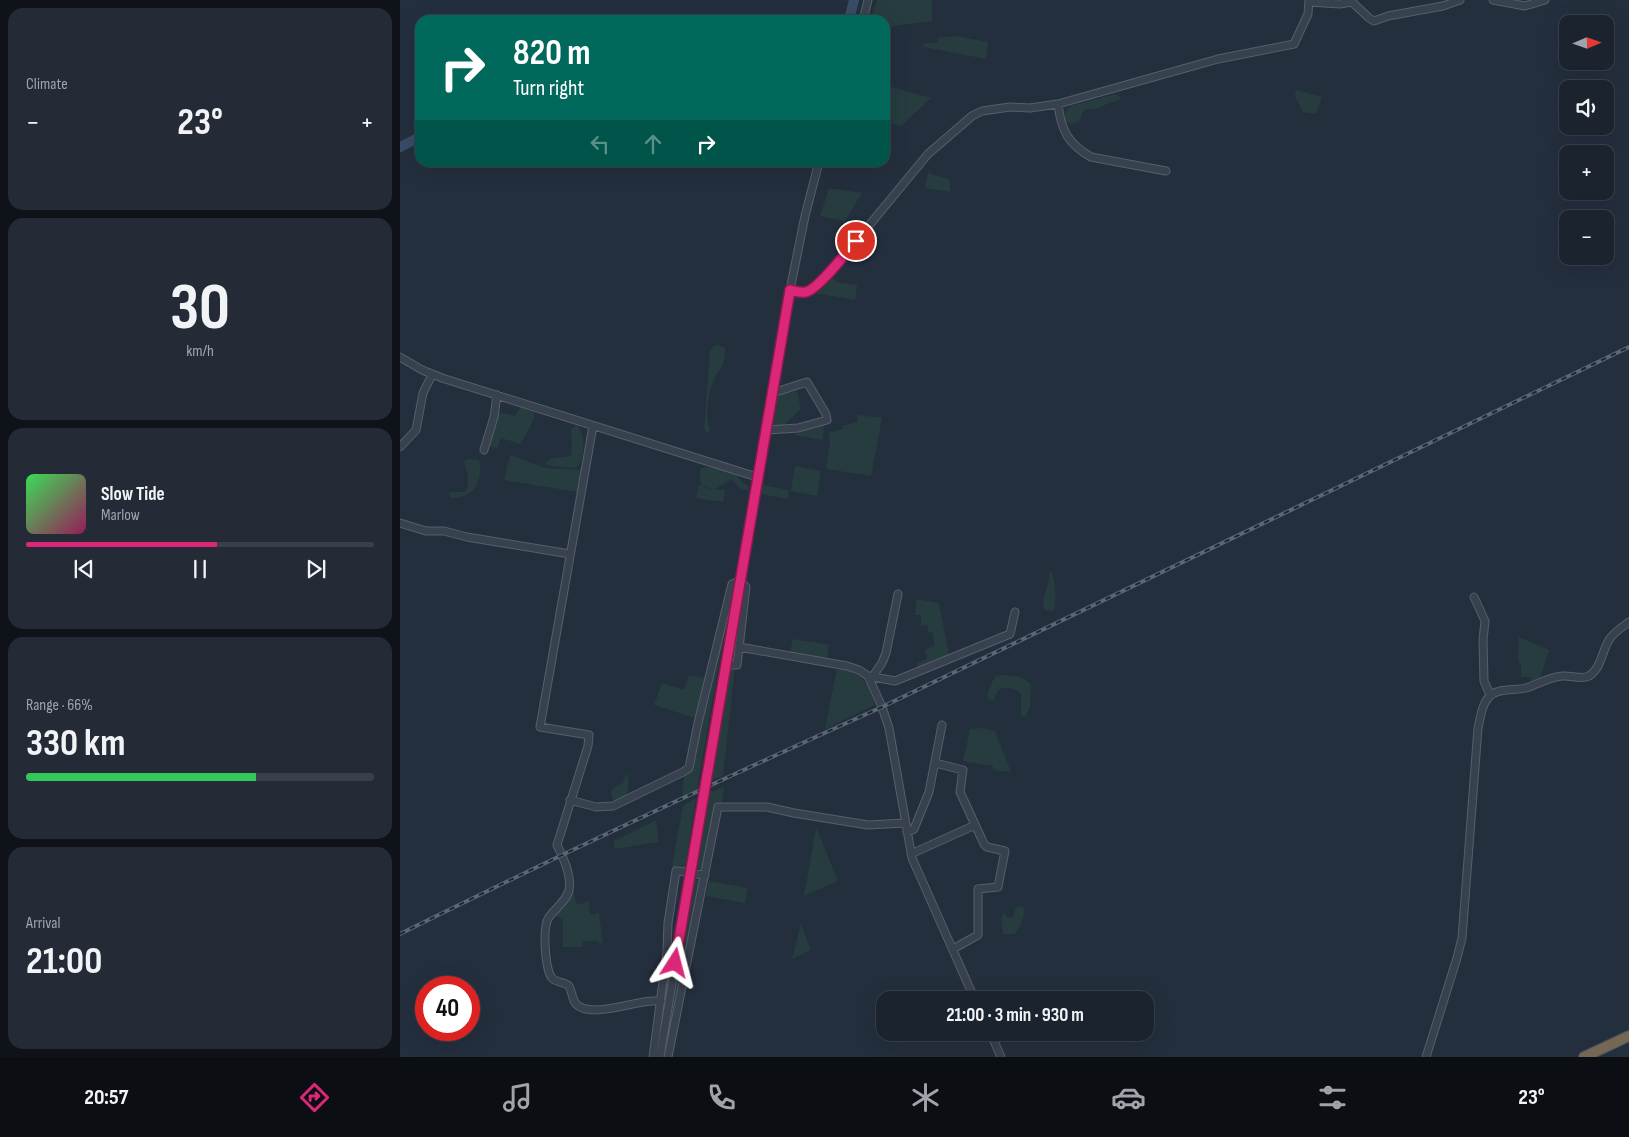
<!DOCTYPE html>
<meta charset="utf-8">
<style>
:root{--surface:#1b232e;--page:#242b36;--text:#f1f3f6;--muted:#a0a4aa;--line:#39404a;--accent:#db2777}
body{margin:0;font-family:"Sofia Sans Condensed",sans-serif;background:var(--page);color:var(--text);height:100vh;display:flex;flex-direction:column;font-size:19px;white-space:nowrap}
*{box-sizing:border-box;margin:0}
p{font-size:16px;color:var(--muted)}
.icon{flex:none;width:28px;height:28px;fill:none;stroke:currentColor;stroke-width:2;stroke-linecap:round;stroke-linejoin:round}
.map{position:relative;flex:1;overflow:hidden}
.panel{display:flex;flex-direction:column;gap:8px;padding:8px;background:#0f1319;width:400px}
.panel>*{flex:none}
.banner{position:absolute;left:15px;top:15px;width:475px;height:152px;border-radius:15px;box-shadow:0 5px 20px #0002,0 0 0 1px var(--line);background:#00695c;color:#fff;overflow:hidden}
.needle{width:32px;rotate:88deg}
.controls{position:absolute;left:1159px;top:15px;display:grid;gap:10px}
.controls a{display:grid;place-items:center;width:55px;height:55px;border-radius:10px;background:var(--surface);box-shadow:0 5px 20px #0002,0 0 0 1px var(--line);font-size:25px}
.speed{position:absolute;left:15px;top:976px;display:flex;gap:10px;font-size:25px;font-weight:700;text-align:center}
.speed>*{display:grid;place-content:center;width:65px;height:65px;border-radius:50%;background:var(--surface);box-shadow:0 5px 20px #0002,0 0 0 1px var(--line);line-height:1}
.speed .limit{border:8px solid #d22;background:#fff;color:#111}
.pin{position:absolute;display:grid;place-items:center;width:42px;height:42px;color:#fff;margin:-21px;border:2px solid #fff;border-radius:50%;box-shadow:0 1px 5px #0007}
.me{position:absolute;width:55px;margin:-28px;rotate:9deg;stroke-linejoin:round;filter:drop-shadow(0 0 4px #0008)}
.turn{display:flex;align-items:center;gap:18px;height:105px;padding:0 15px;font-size:22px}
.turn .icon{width:65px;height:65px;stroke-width:2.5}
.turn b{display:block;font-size:35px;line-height:42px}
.lanes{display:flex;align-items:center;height:48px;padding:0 15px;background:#0003;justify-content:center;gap:25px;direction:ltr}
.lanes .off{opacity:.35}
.big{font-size:38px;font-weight:700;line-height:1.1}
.panel .tile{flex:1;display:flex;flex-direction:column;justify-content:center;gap:8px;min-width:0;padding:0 18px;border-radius:15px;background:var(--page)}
.panel .dial{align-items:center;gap:0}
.dial b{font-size:65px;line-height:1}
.song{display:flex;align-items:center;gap:15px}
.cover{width:60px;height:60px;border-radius:8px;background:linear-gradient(135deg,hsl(130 70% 55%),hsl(330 70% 35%))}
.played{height:5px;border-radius:2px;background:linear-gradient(90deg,var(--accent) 55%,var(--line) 55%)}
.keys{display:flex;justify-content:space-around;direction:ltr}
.heat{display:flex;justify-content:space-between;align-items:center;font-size:28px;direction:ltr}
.charge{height:8px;border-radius:4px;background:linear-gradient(90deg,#34c759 66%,var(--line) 0)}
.trip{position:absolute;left:476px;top:991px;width:278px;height:50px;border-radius:15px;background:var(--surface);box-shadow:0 5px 20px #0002,0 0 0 1px var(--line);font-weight:700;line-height:50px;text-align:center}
.tabs{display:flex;height:80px;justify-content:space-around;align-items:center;background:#0b0e12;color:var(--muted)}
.tabs .icon{width:35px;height:35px}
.tabs .active{color:var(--accent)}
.tabs b{font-size:22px;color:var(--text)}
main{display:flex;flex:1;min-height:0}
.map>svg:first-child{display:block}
.green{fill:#263c3f}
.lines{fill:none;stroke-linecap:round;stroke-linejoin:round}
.river{stroke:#394c67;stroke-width:10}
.minor-casing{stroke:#565f6c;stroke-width:9}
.highway-casing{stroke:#434c59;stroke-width:12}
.minor{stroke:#38414e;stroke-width:7}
.highway{stroke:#746855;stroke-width:10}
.rail-casing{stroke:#5a6575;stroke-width:4}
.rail{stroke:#1d2633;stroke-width:2;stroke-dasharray:5.5;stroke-linecap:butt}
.minor-bridge-casing{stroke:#565f6c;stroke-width:9;stroke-linecap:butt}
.minor-bridge{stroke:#38414e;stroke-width:7}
.route-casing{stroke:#8e194d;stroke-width:12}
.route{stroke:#db2777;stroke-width:9}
</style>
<main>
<section class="panel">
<div class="tile"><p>Climate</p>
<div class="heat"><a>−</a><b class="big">23°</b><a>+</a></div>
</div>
<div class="tile dial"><b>30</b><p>km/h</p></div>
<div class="tile">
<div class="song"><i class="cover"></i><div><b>Slow Tide</b><p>Marlow</p></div></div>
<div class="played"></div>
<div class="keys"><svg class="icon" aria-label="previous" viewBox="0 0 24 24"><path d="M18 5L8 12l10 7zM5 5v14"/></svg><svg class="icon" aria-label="pause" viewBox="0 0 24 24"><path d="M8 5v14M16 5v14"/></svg><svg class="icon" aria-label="next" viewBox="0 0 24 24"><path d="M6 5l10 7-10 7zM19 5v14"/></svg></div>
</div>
<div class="tile"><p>Range · 66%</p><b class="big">330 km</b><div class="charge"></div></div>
<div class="tile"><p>Arrival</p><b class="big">21:00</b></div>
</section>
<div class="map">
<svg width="1229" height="1057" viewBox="0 0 1229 1057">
<rect width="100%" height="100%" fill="#242f3e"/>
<!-- green -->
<path class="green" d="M477,0H532V21L485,27V20H471Z
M555,36L588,42L586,59L524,47L522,44L538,42L537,38Z
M485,85L531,98L501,126L485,122Z
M896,90L922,97L916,114L903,112L895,96Z
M715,94L719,96L721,99C717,102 714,101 709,103C698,108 700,110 686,109C681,113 682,118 678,122L671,124L665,121V112L671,106Z
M529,170L531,174L548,179L550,184V192L525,188Z
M429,188L462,193L445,221L420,216Z
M430,277L440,283L457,285L455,300L414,293Z
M318,345L325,348C326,367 319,367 313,382C308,393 305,418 310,429L309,432H306L304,428L310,351L314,346Z
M397,391L401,409L383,426H372L377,395Z
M121,407L135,413C134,423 125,434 121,444L101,438L97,448L88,446L96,425L98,412L115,416Z
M457,415L482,418L471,476L426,469L430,443L429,433L443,429L442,426L458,422Z
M424,424L423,440L394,435L400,431Z
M177,425C186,434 185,457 177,467L168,468L146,465L145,463C152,456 161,458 170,456L172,453L171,430L173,427Z
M110,455L145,468L182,470L178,492L104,480Z
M66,459L79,460C82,471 79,489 68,494C63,497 56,498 51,498L49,495L50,492H65C70,483 68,472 64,463Z
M395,466L421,471L417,496L391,491Z
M304,467C311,467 332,470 337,476C342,481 342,482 349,487L348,490L341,489L331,479L317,488L312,489L302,485L300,481V469Z
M299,484L309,489L325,490L323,502L296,498Z
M363,485L389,490L388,499L361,494Z
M649,572H651C657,582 656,599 654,610C634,617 648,587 649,580C650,577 649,575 649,572Z
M516,599L539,603L549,656L518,669L517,663L527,659L525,650L535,645L532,632L529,633L527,625L521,626V615H515Z
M330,601L297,789L282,796L284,775L290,771L299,726Z
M1119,637L1149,650L1140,680L1132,683L1131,677H1121V666L1118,660Z
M393,639L429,645L427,659L390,652Z
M328,665L335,667L323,776L309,781Z
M437,669C464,673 466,681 475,705L425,729Z
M289,675L305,678L295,718L254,705L262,683L284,690Z
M601,675C613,676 623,675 631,685L630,707L624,718L621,714V694C613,687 607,686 598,690L593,701L588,699C587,691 591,684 595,677Z
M582,728L595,731L611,772L593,770V766L563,761L570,729Z
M226,774L228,775C229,787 229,802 214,801C207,788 214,788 223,783Z
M324,787L322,802H316L304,870L295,867L308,793Z
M296,798L285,868L272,867L283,806Z
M256,820L259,842L214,849V841Z
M416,827L438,881L404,896Z
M293,880H301L265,1048L266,1032Z
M309,881L348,888L345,903L306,896Z
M173,888L176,904L185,903L189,900L190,915L199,913L203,943H198V941H182V947H163V920L155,915L170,895Z
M623,906C626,914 621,927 614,934H603L601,920L603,913L609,918H613L616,907Z
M401,924L411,950L392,959Z"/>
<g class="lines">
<!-- river -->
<path class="river" d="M449,20L454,0
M0,147L20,137"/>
<!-- minor casing -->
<g class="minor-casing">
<path id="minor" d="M1093,0L1125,6L1145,0
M909,2L940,4L952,2L969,18L974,21L988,16L1043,6L1060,0
M463,20L468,0
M658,104C661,130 668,144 691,157L766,171
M390,290L405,292L412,289L438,263L528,154L572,116L582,111L610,107L630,108L658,104L818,59L894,44L908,14L909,0
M0,357L22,370L42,378L357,477
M193,426L140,727L189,735L188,746L157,845C163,858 172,875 169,890C167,900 155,909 149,917C142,927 145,969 152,978C156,983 164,981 169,986C172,991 172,999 176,1004C192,1020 239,998 261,1001
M367,430L398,428L427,420L426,414L407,382L379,391H373
M0,447L16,430L23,393L32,375
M84,450L94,417L97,395
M0,523L26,531H44L67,537L170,554
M1074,597L1085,621L1083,640L1084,681L1090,695
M339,647L447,666L459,670L468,676L482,707L489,728L512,858L575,1000
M468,676L495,681L610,634L615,612
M473,676L482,663L486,653L498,594
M535,763L563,770L560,792L584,844L587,847L605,851L598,887L578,889V935L553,949
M308,765L390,290L405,216L419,162
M170,800L196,807L213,806L283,772L289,768L298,723L332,584L340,581L346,587L337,665H331
M507,832L514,829L529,792L542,725
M511,854L575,825
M295,874L305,875
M590,1032L601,1057
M253,1057L267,951L268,923L276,871L285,872
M260,1057L300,812
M268,1057L318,807H367L394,813L468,825L505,823
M1026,1057L1057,958L1062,938L1078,728C1081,714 1083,694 1100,691C1109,689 1118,690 1126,688C1138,684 1150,677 1162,676C1171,675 1181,680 1189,676C1201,669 1202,651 1209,640C1214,632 1222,627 1229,622"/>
</g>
<!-- highway casing -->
<g class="highway-casing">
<path id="highway" d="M1184,1057L1229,1036"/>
</g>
<!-- minor -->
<use href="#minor" class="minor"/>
<!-- highway -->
<use href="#highway" class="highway"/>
<!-- rail casing -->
<g class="rail-casing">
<path id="rail" d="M0,934C159,855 320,780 482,707L1229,347"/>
</g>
<!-- rail -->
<use href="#rail" class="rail"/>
<!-- minor-bridge casing -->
<g class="minor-bridge-casing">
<path id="minor-bridge" d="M300,812L308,765"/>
</g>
<!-- minor-bridge -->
<use href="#minor-bridge" class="minor-bridge"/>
</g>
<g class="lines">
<!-- route casing -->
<g class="route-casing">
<path id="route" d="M275,963L390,290C395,291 400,293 406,292C418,289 447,252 456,241"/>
</g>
<!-- route -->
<use href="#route" class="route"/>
</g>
</svg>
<div class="controls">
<a><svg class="needle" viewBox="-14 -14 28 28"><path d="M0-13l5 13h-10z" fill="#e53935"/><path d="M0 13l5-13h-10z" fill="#a0a4aa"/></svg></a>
<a><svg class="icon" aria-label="sound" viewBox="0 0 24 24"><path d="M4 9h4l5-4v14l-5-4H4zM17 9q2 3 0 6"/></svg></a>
<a>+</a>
<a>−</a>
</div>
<div class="speed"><div class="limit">40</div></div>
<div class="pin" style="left:456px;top:241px;background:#d93025"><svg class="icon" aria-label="arrive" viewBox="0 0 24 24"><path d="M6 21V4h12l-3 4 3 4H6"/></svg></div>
<svg class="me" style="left:275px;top:963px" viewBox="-20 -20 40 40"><path d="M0-17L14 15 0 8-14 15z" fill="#db2777" stroke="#fff" stroke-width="4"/></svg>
<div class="trip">21:00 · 3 min · 930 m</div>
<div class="banner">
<div class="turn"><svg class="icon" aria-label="right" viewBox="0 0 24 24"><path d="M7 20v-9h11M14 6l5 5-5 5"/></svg><div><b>820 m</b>Turn right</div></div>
<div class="lanes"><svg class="icon off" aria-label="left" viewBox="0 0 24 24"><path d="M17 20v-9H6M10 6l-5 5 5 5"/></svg><svg class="icon off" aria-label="ahead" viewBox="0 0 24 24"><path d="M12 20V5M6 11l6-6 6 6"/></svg><svg class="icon" aria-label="right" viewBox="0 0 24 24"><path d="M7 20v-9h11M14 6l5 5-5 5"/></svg></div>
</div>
</div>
</main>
<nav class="tabs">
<b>20:57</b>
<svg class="icon active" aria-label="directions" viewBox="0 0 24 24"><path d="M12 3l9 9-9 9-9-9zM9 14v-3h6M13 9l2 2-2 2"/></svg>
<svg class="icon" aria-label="music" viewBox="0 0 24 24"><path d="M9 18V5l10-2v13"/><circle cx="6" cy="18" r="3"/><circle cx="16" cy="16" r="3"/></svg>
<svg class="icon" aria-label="phone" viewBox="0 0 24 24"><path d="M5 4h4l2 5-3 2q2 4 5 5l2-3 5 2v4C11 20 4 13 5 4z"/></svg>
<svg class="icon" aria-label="climate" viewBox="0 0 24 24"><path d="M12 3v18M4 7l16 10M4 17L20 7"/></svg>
<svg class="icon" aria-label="car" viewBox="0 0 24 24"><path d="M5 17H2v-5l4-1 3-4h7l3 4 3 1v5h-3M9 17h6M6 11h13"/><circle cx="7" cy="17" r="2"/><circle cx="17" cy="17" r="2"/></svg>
<svg class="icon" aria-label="filters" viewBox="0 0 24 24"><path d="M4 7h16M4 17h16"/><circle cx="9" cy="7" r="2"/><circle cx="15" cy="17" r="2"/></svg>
<b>23°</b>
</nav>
